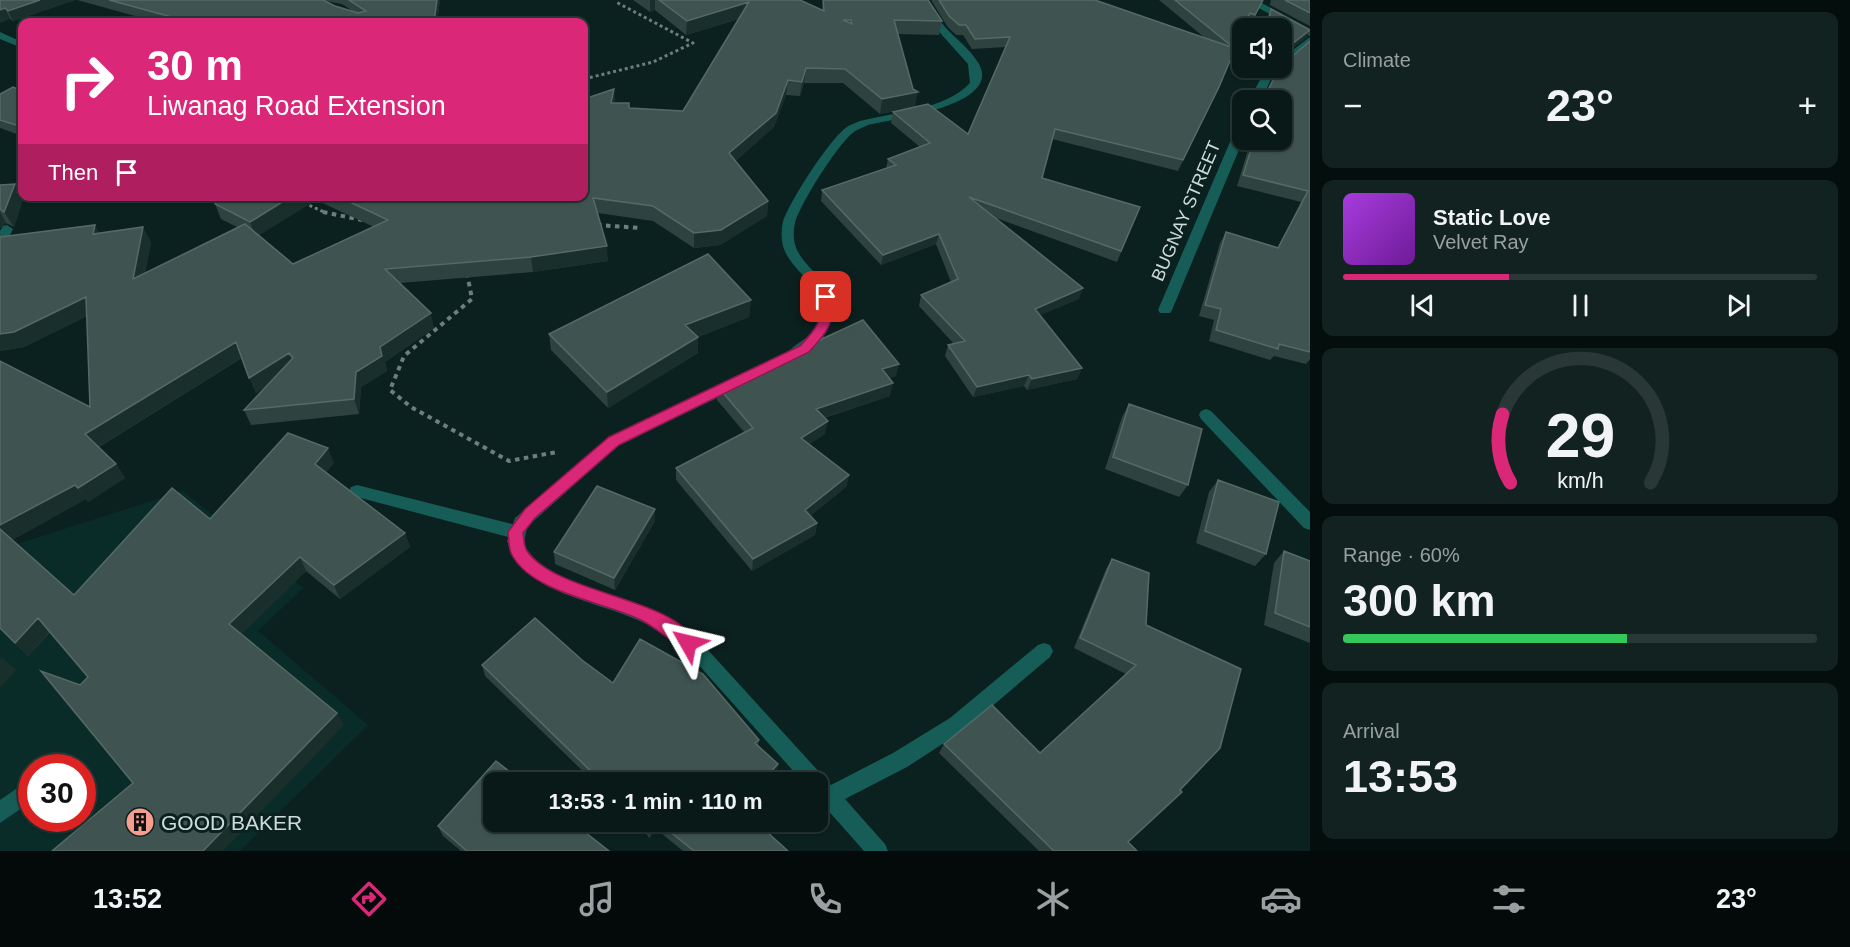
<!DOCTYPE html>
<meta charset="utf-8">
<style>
:root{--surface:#081917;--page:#112220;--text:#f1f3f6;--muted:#98a0a1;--line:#293836;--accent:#db2777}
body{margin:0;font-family:Arial,sans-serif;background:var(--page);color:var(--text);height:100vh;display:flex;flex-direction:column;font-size:22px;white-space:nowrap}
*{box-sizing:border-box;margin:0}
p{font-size:20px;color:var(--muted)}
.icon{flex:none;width:33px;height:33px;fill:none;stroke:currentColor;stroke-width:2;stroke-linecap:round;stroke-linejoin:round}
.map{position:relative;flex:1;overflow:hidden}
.drawer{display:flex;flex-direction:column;gap:12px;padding:12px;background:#040e0d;width:540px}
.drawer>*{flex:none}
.guide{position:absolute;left:18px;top:18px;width:570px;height:183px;border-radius:12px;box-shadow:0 2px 4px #0004,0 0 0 2px var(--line);background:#db2777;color:#fff;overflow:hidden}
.tools{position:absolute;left:1232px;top:18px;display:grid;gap:12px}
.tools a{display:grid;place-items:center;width:60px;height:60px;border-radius:12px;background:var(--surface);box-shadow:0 2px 4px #0004,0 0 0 2px var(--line);font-size:30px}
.speed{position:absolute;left:18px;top:754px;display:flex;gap:12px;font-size:30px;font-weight:700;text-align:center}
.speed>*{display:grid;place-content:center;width:78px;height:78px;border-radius:50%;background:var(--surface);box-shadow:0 2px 4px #0004,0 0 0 2px var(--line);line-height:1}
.speed .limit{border:9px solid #d22;background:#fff;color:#111}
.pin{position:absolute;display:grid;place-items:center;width:51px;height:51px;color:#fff;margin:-26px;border-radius:12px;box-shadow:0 3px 9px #0006}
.me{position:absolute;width:66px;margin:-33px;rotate:307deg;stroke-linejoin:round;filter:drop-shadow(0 0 4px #0008)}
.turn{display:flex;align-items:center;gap:21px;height:126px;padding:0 30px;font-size:27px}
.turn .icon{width:78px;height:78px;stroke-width:2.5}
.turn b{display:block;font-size:42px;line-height:51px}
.then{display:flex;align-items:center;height:57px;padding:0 30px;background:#0003;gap:12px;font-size:22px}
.big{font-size:45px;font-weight:800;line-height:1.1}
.drawer .card{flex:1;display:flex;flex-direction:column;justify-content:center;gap:9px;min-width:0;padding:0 21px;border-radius:12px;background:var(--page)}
.drawer .dial{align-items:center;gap:0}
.dial svg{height:156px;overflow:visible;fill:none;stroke:var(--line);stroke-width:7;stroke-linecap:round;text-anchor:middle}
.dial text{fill:var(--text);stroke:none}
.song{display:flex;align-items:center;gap:18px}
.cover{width:72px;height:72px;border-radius:9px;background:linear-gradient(135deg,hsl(280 70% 55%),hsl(280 70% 35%))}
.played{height:6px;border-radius:3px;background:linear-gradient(90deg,var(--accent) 35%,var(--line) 35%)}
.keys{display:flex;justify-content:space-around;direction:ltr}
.heat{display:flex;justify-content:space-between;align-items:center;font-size:33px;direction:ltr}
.charge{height:9px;border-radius:4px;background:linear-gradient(90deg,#34c759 60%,var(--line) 0)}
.trip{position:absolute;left:483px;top:772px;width:345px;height:60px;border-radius:12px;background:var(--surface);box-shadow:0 2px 4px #0004,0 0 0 2px var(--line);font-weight:800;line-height:60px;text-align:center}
.tab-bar{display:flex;height:96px;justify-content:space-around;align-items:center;background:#030a09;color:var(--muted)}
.tab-bar .icon{width:42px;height:42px}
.tab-bar .on{color:var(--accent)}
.tab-bar b{font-size:27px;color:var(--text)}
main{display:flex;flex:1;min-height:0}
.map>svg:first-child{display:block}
.built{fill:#0a2c29;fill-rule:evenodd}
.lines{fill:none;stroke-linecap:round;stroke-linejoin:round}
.path-far1{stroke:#6d7e7c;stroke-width:3;stroke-dasharray:3 3;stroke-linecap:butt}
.path{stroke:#6d7e7c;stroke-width:4;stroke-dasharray:4.5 4.5;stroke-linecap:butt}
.service{fill:#175d57;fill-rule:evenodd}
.minor{fill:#175d57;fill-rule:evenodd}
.wall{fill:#2e4340;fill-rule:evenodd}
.shaded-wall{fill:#192f2c}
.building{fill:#3f5451;stroke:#566966;stroke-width:1.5;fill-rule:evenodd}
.route{fill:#db2777;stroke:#8e194d;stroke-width:1.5}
.labels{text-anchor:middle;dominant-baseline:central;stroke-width:6;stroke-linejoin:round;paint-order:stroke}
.street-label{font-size:18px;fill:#cedbd9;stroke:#0b211f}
.near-poi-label{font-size:21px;fill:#cedbd9;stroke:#0b211f;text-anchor:start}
</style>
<main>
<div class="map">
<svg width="1310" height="851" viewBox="0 0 1310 851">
<rect width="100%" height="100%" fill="#0b211f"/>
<!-- built -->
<path class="built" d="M183,491L303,588L258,631L368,725L240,851H0V528L14,545ZM32,768H82V819H32Z"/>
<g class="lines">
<!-- path-far1 -->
<path class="path-far1" d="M584,79L653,62L693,43L616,2
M304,203L326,213"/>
<!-- path -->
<path class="path" d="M323,212L362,220
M597,225L641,228
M467,273L472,299L404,356L390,390L411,407L509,461L557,452"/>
<!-- service -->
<path class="service" d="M357,485L516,525L522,527L524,532L522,537L516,539L357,497L351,495L349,491L351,487Z
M32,778V801L0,823V800Z"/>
<!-- minor -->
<path class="minor" d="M918,0H928C933,9 938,19 945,27C956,39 971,50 979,64C1002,106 891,119 868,125C864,127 859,129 855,131C839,142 800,204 795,223C793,232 793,241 797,250C806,269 829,280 833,302C837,323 811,366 787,360L785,356C796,339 819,339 821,311C822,285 792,271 784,249C781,240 781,231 783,222C789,202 831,137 847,127C851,124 856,123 860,121C895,112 945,110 970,83L968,64L934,26Z
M1244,0H1256L1310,29V36Z
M0,32L22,42V48L0,39Z
M1310,37V45L1272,77L1261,100H1251C1257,85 1262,68 1281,68V59Z
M1242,125L1243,140L1172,310L1170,313H1160L1158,310L1236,128Z
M7,225L13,229L4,248L0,249V231L3,226Z
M735,378L742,383L740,387L619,445L528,526C525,536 522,544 529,552C550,582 620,595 653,610C674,619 692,635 708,650L831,785L893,753L950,718L1038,645L1044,643L1050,645L1053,651L1050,657L964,730L907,767L845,799L885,844L888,851H864L818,799V783H804L696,662C679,646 662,630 640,621C604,604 542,595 517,562C512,557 510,548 507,541L515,518L609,437Z
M1206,409L1211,411L1310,512V530L1304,528L1201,419L1199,415L1201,411Z"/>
</g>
<!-- wall -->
<path class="wall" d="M0,0H75L13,21L10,19Z
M77,0H440L437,22H157ZM325,1L342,4L354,12L335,6Z
M633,0H800L822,10L823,0L942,21L939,35L898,34L915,107L880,114L843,83H804L800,96L786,95L774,127L735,161L768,201L767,216L720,245L694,248L653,221L598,213L608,261L533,272L400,283L434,328L385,362L387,371L361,387L359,414L251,425L244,410L268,385L256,393L242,358L99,447L116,464L125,478L88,502L86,499L12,540L74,595L210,519L334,463L326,472L405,533L410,547L340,599L306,571L241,634L344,725L133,783L80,685L88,677L50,632L28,656L0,629V361L90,407L87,316L24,347L0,351V237L99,233L151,242L145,273L237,227L221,219L215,204L226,196H584L614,89L615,103L629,108L683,111L739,19L686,35L655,10L650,12ZM316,200L374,227L293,264L259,235Z
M931,0H1095L1205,38L1159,0H1263L1250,25L1246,23L1219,87L1178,171L1052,139L1042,178L1140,207L1117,262L996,218L1079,299L1040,315L1082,368L1077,379L1027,390L1024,386L973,397L945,356L948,345L954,344L919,306L921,295L951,282L936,244L881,265L821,201L822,190L886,168L888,159L920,147L891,123L893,112L968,134L1006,47L972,49L963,35H956L947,26Z
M1271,0H1310V26L1270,5Z
M1271,9L1307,37L1283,55L1281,62V40L1282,36H1281V28H1265L1268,15Z
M1310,41V359L1306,364L1274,356L1270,360L1209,341L1214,320L1199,316L1220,243L1226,232L1278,247L1301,202L1237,186L1251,140H1281V100H1263L1279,68Z
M22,91V136L0,128V94Z
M15,184L23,199L14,227L6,223L0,228V185Z
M751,300L749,317L698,337V353L608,408L551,350L549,334Z
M896,376L889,378L890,396L824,418L825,434L809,444L849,475L846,487L810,516L817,523L815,535L752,571L676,480V468L744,432L717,400L718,387Z
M1129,404L1188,485L1179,497L1105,469L1122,417Z
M1218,480L1266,554L1255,566L1196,543L1209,492Z
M655,521L615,590L555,564L554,552Z
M1284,551L1310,561V643L1264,625L1274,563Z
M1112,559L1149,573L1128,842L1137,851H1039L939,753L944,744L1040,753L1126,674L1074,648L1106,569Z
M582,660L613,683L759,740L758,746L778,764L776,774L768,783H595L485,676L482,665Z
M634,822H756L788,851H683L656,829L650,838Z
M438,826L609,851H461L443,836Z"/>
<!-- shaded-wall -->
<path class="shaded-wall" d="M40,0H75L13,21L8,11Z
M437,0H440L437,22H434Z
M650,0H655V10L650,12Z
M749,2L748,16L686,35L687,21Z
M5,8L10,19L0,23V10Z
M1310,30L1307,37L1281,56L1283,51Z
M806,68L804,83L800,96L802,82Z
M788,80L786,95L774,127L728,168L729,153Z
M614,89L615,104L611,103Z
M918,92L915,107L880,114L882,99Z
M22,124V133L19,126Z
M15,184L23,199L14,227L4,212Z
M292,196H315L316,200L256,237L250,222Z
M768,201L767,216L720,245L694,248V233Z
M0,212L6,223L0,228Z
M95,225L103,240L93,234Z
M143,227L151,242L141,294L133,279Z
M939,234L936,244L881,265L883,255Z
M607,246L608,261L533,272L531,257Z
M1083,288L1079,299L1031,319L1035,309Z
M86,297L95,312L24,347L0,351V334Z
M751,300L749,317L685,342V325Z
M431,313L434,328L385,362L387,371L361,387L359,414L354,399L356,372L380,347Z
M698,337V353L608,408L607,392Z
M236,342L243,357L95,449L85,434Z
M289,353L295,368L256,393L249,378Z
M899,364L896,376L879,382L882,369Z
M1082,368L1077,379L1027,390L1032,379Z
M1029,375L1024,386L973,397L977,387Z
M893,383L890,396L813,421L816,409Z
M828,421L825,434L799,451L801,438Z
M328,448L334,463L321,478L315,464Z
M116,464L125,478L88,502L78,488Z
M849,475L846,487L802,522L805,510Z
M75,485L86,499L10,541L0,529V525Z
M655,509V521L615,590L614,578Z
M817,523L815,535L752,571L753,559Z
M405,533L410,547L340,599L334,585Z
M300,557L306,571L238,638L229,624Z
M38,618L50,631L28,656L15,643Z
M2,657L16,670L0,688V660Z
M337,713L344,725L223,851H203Z
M778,764L776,774L768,783H760Z
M655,822H656V829L650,838V829Z"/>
<!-- building -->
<path class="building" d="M0,0H40L8,11L5,8L0,10Z
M109,0H323L335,6L358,13L366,11L349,0H437L434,22H190Z
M659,0H800L824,11L823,0H928L942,21L894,20L913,89L918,92L882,99L845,69L806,68L802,82L788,80L776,113L729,153L768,201L721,230L694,233L653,206L593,198L607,246L531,257L385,269L431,313L380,347L382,356L356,372L354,399L244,410L293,358L289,353L249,378L236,342L85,434L116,464L78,488L75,485L0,525V361L90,407L86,297L14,332L0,334V237L95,225L93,234L143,227L133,279L245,224L293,264L388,220L337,196H584V99L614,89L611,103H629V108L683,111L749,2L687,21ZM843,20H851L852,24Z
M939,0H1095L1234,48L1175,0H1263L1255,15L1250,13L1243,28H1242V32L1219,87L1183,160L1055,129L1042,178L1140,207L1121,251L969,197L1083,288L1035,309L1082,368L1032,379L1029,375L977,387L948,345L965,341L921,295L958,279L939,234L883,255L822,190L896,165L888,159L930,143L893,112L928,104L968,134L1010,37L975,39L966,25H959L949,16Z
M1285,0H1310V13Z
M1271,9L1310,30L1283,51L1282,60H1281V44L1285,30L1268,24Z
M1310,41V352L1279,344L1278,349L1216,330L1221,309L1205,305L1226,232L1278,248L1308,191L1243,175L1254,140H1281V100H1265L1268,90L1279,68H1281V66Z
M13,87L22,91V124L19,126L0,120V94Z
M15,184L4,212L0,209V185Z
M226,196H292L250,222L215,204Z
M708,254L751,300L685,325L698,337L607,392L549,334Z
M863,320L899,364L882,369L893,383L816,409L828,421L801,438L849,475L805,510L817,523L753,559L676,468L753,428L718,387Z
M1129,404L1202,429L1188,485L1113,457Z
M288,433L328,448L315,464L405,533L334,585L300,557L229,624L337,713L203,851H52L133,783L41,671L80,685L88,677L38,618L15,643L0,628V529L74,595L172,488L210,519Z
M1218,480L1279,502L1266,554L1205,531Z
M597,486L655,509L614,578L554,552Z
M1284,551L1310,561V627L1275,613Z
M1112,559L1149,573L1146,625L1241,669L1220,748L1180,790L1182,792L1128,842L1137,851H1054L944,744L992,705L1040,753L1136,665L1080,638Z
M535,618L582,660L613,683L640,639L703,674L759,740L755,743L778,764L760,783H603L482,665Z
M496,761L524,783H494V822H572L609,851H467L438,826Z
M643,822H655L650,829Z
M658,822H756L788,851H694Z"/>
<!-- route -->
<path class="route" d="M826,293L832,297C835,324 827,332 809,352L619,445L535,518L523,533C524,539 524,547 527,551C558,595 675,597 696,643L694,648L688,650C674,645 657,628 641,620C605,602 532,593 512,555C508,548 509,539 508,532L525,509L609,437L800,346C817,328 822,322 820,297Z"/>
<!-- icons -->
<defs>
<g id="building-disc" transform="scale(1.5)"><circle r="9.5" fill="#f59d8f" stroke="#0b211f"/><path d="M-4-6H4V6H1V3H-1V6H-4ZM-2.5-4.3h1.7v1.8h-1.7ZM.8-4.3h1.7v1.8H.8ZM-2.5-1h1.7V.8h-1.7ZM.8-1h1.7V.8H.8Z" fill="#111"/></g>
</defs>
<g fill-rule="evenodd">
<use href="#building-disc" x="140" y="822"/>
</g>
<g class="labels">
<!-- street labels -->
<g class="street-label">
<text transform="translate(1186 211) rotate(-67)">BUGNAY STREET</text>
</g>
<!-- near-poi labels -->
<g class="near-poi-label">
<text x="161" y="822">GOOD BAKER</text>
</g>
</g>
</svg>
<div class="tools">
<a><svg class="icon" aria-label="sound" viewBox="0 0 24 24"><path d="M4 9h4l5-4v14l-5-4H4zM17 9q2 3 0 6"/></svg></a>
<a><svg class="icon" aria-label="search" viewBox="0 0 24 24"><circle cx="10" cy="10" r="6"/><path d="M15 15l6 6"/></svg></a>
</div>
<div class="speed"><div class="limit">30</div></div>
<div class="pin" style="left:826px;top:297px;background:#d93025"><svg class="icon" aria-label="arrive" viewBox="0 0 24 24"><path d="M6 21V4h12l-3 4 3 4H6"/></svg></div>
<svg class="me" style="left:688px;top:643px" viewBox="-20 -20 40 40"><path d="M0-17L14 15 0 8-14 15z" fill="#db2777" stroke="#fff" stroke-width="4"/></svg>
<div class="trip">13:53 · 1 min · 110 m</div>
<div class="guide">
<div class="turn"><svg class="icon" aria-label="right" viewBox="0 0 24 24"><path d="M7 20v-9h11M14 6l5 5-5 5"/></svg><div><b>30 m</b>Liwanag Road Extension</div></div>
<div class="then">Then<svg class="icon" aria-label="arrive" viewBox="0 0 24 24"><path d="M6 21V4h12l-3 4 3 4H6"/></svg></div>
</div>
</div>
<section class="drawer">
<div class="card"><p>Climate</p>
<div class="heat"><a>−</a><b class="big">23°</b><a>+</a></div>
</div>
<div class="card">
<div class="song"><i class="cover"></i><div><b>Static Love</b><p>Velvet Ray</p></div></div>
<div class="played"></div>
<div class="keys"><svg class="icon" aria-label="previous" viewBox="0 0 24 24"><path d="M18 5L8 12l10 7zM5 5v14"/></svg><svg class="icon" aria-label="pause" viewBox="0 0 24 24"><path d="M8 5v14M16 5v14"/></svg><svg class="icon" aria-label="next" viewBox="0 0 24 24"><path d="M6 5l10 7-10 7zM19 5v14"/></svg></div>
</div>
<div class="card dial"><svg viewBox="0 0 100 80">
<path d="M14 69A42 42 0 1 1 86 69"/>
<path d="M14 69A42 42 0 0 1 10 34" stroke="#db2777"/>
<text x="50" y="56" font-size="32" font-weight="700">29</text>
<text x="50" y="72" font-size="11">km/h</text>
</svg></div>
<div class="card"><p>Range · 60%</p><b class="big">300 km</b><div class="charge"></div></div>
<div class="card"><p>Arrival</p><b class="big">13:53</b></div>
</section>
</main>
<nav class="tab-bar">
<b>13:52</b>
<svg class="icon on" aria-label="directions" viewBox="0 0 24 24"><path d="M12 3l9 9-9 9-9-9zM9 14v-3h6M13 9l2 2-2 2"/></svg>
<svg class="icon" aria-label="music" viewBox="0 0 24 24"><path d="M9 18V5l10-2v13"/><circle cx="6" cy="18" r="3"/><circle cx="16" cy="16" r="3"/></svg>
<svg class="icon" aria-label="phone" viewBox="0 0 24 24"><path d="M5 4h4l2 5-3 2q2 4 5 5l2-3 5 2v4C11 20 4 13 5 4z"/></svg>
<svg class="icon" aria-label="climate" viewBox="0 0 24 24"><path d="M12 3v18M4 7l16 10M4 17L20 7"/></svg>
<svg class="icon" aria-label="car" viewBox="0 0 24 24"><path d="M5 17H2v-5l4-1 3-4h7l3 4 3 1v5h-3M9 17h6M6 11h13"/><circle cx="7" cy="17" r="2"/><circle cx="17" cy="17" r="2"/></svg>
<svg class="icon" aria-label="filters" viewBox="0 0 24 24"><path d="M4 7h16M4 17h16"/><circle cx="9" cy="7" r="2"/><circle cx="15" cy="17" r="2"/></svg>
<b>23°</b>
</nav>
